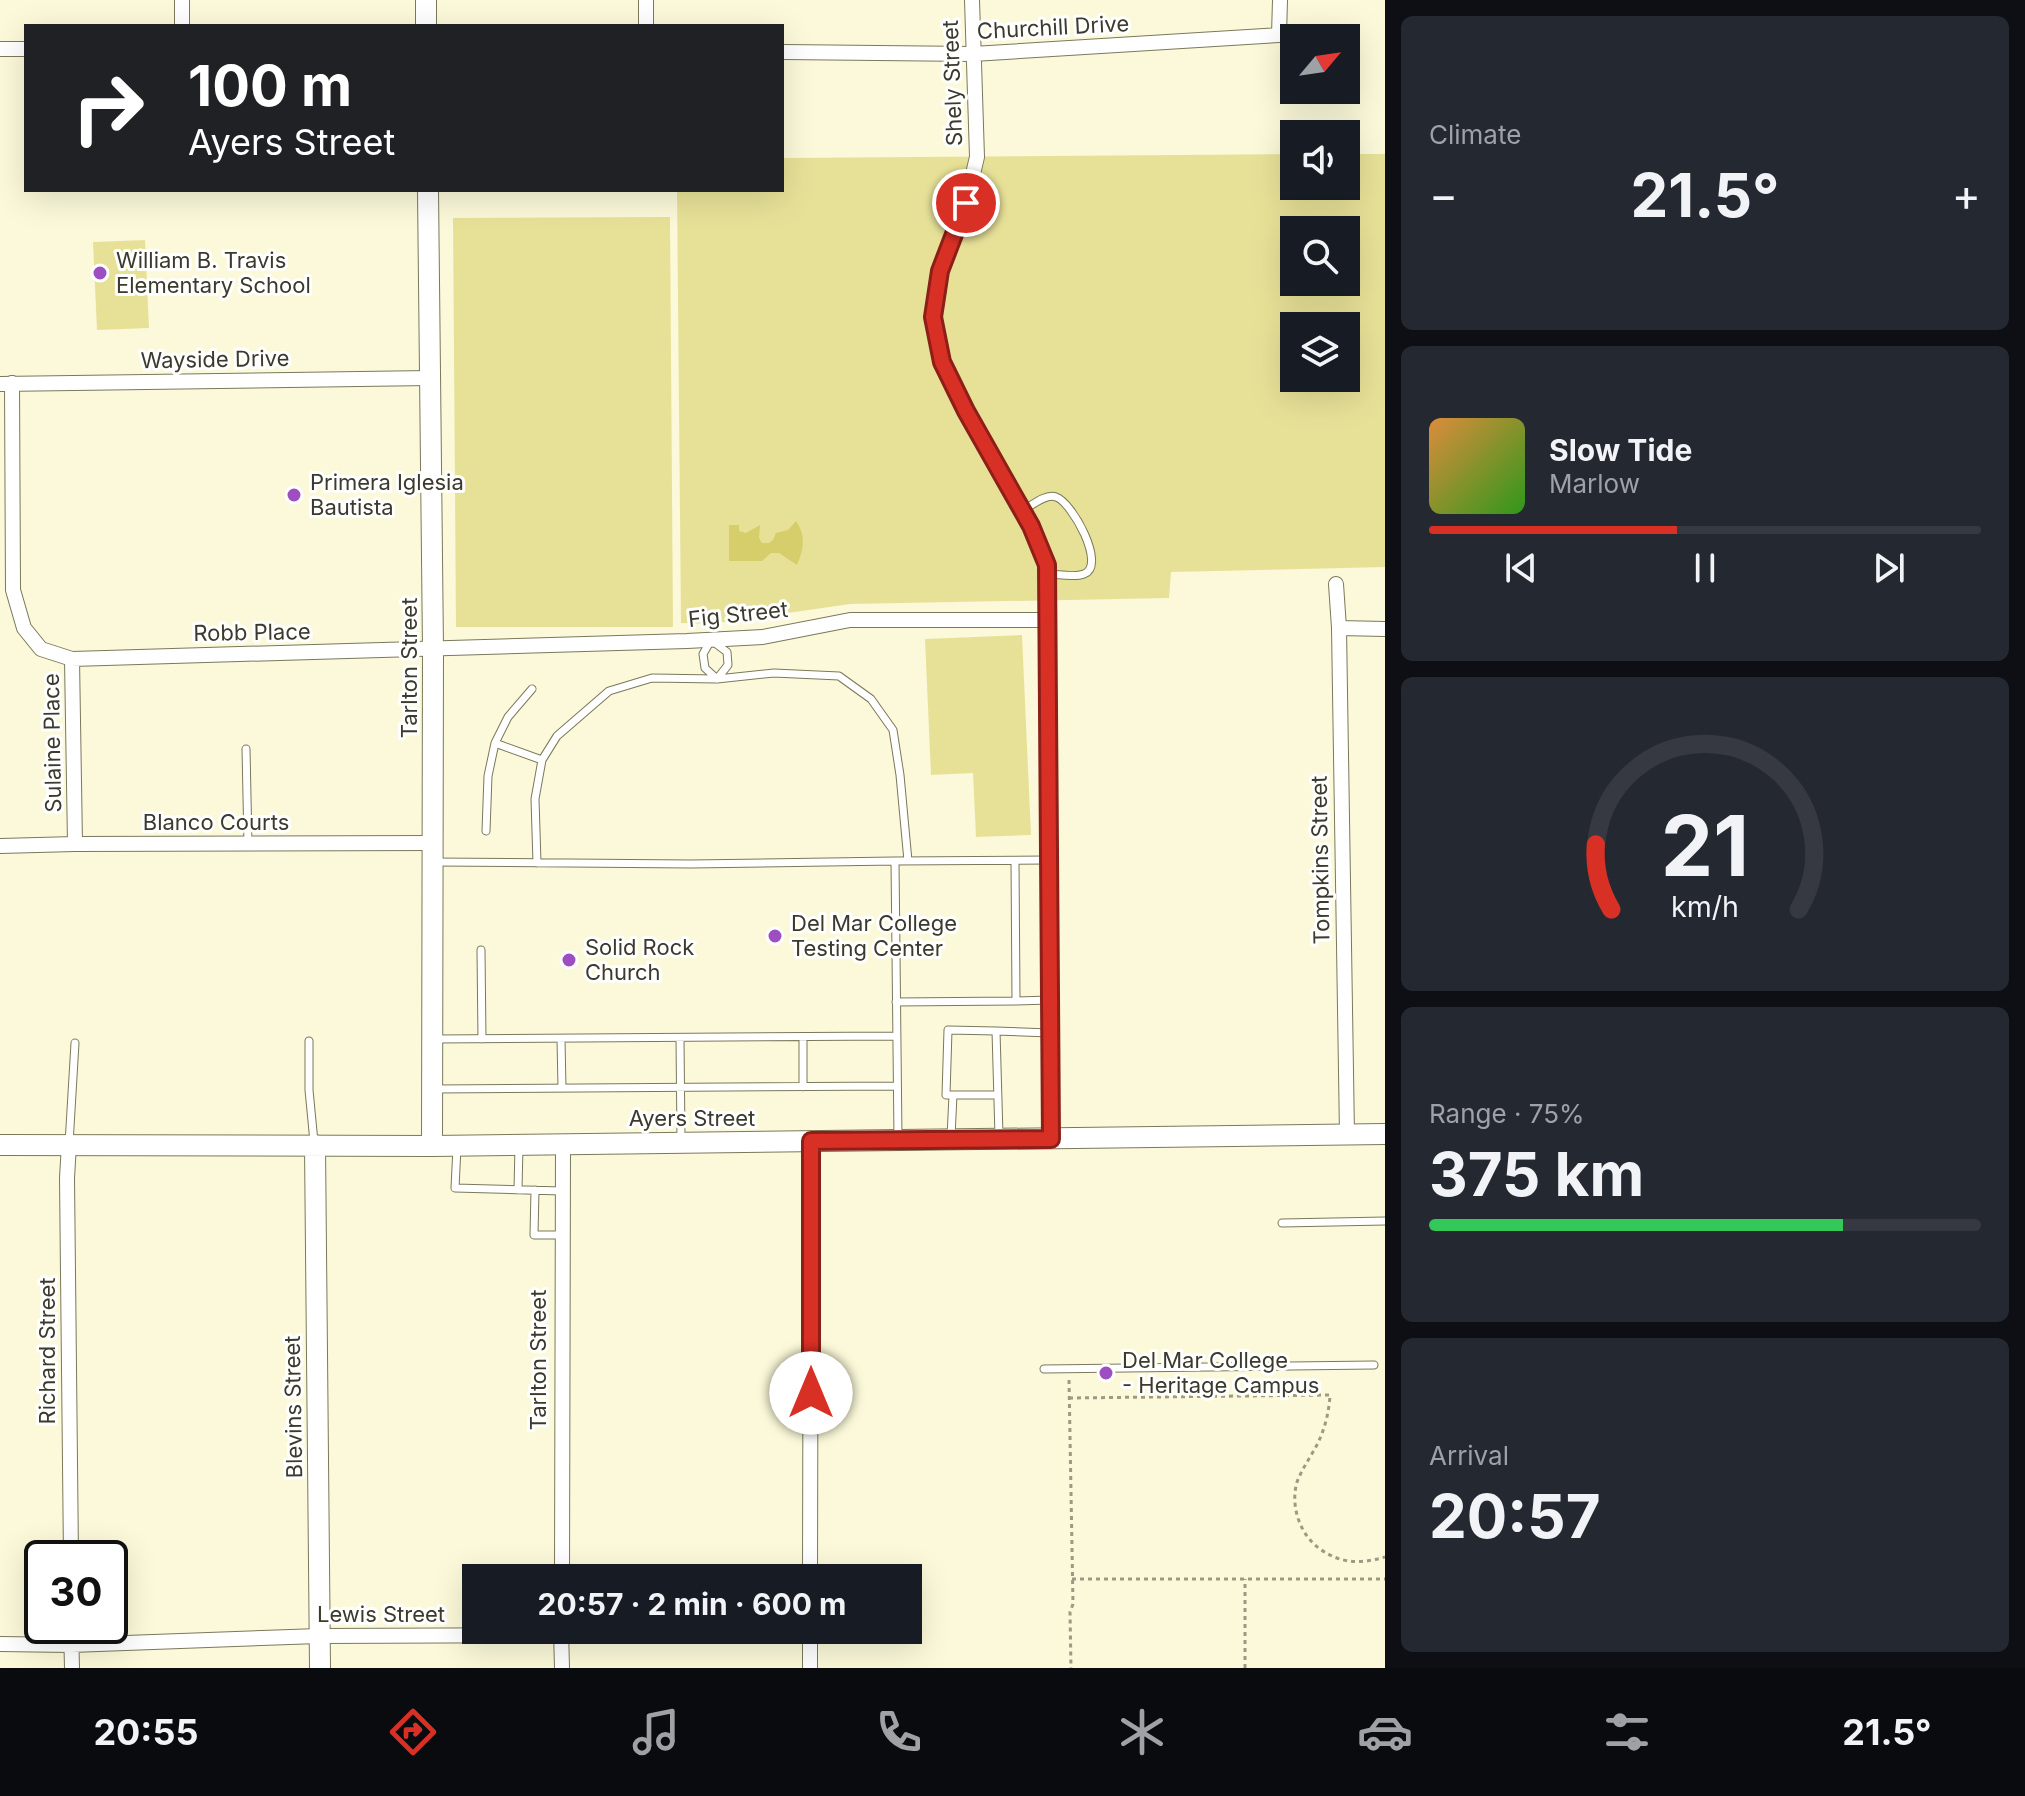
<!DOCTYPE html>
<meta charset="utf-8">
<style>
:root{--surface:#171b24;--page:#242831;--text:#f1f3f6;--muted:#9ea1a6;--line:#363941;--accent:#d93025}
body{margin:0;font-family:Inter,sans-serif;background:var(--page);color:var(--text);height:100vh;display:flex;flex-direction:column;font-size:30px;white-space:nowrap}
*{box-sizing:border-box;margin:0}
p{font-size:26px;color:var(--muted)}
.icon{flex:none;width:44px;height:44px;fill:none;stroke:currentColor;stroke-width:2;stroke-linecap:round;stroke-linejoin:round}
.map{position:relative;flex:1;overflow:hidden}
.side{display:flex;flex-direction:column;gap:16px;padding:16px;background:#0d0f14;width:640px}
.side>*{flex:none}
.guide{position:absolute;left:24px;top:24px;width:760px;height:168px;border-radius:0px;box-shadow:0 8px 32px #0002;background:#202124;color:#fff;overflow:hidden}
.needle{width:52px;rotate:61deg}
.controls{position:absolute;left:1280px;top:24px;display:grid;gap:16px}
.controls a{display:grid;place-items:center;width:80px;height:80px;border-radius:0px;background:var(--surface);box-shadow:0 8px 32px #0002;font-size:40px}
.speed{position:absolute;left:24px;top:1540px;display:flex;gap:16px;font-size:40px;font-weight:700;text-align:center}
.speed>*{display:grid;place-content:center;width:104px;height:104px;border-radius:50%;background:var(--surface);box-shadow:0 8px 32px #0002;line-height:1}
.speed .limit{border:4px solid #111;border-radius:12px;background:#fff;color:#111}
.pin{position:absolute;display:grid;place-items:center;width:68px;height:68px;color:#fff;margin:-34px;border:4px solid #fff;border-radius:50%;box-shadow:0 2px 8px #0007}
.me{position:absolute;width:88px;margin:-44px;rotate:0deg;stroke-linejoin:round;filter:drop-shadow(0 0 6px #0008)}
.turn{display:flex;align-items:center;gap:28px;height:168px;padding:0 32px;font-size:36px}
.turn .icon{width:104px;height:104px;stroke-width:2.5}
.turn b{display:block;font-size:56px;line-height:68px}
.big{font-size:60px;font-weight:700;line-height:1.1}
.side .tile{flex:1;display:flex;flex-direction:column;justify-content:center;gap:12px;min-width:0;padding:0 28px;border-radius:12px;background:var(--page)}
.side .dial{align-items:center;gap:0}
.dial svg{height:208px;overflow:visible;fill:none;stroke:var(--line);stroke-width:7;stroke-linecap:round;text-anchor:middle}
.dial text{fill:var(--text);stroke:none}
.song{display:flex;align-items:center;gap:24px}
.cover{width:96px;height:96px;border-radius:12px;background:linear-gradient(135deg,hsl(30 70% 55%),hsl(110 70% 35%))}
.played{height:8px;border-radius:4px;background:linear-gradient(90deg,var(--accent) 45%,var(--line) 45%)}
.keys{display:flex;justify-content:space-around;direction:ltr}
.heat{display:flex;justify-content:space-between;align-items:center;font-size:44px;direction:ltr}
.charge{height:12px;border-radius:6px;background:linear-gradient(90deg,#34c759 75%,var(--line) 0)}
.trip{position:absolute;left:462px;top:1564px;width:460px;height:80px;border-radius:0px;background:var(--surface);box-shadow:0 8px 32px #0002;font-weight:700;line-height:80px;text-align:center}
.dock{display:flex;height:128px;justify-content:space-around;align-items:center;background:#090b0e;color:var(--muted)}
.dock .icon{width:56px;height:56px}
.dock .active{color:var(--accent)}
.dock b{font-size:36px;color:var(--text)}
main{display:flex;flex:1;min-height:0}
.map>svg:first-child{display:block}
.green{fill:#e7e198;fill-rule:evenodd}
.water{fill:#d6cd6b}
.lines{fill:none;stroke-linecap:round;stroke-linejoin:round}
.lane-casing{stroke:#7b785b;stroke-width:9}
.street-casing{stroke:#7b785b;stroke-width:16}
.secondary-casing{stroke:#7b785b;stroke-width:22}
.path{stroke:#9c9a84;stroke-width:3;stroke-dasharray:4 4;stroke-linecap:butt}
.lane{stroke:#fff;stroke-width:7}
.street{stroke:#fff;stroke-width:14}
.secondary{stroke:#fff;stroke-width:20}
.route-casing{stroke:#8d1f18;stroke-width:20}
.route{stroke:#d93025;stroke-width:14}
.poi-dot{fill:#9d4fc1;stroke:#fff;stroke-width:3}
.labels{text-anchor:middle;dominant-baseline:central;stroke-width:6;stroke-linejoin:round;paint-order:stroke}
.street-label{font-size:22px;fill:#3b3a2d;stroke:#fff}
.poi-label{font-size:22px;fill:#3b3a2d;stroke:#fff;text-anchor:start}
</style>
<main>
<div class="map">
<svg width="1385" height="1668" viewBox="0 0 1385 1668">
<rect width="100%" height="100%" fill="#fbf9d9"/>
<!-- green -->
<path class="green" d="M1294,154V186H1346V154H1385V567L1171,572L1169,598L850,604L711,624L681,623L677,190H782V158ZM1294,230H1346V282H1294ZM1294,326H1346V378H1294Z
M670,217L673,627H456L453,218Z
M145,240L149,328L97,330L93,242Z
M1022,635L1031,835L976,837L973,773L931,775L925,639Z"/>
<!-- water -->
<path class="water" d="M796,521C806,536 804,548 797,565L779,553H771L762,561H729V525H739V531L746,533L760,525L759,538L762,543H769L773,540L776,533L788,530Z"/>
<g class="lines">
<!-- lane casing -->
<g class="lane-casing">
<path id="lane" d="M1022,511C1031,506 1046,493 1056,497C1072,502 1107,566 1084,574C1074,578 1058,574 1047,574
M711,640L727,652L728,665L717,679L705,668L703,654Z
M495,743L508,717L532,689
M246,749L248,844
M486,831L488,776L495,743L542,760
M433,862L691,864L895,861
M537,863L535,799L542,760L557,736L609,691L652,678L717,679L774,673L839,676L871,699L893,730L900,775L908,861
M481,950L482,1039
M1016,1001L1050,1000
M896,1002L1016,1001L1015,861
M996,1031L948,1030L946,1095H997
M803,1037V1087
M680,1038L681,1140
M435,1039L896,1036
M561,1039L562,1088
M309,1041V1090L314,1142
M434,1089L897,1086
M999,1136L996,1031L1050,1033
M951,1137L953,1095
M898,1138L895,861L1049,860
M69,1144L75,1043
M457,1147L455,1188L562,1191
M518,1190L519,1146
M535,1190L534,1235H562
M1282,1223L1385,1221
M1044,1369L1374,1365"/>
</g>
<!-- street casing -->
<g class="street-casing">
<path id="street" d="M182,0V26
M646,0V26
M972,0L977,157L966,203L940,271L933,317L942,362L966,411L1031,526L1047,565L1051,1139
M0,49H26
M782,52L973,54L1279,35L1280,0
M12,383L13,590L24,628L41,649L72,659L75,844
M0,384L430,378
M1336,584L1339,628L1347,1135
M1339,628L1385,629
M72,659L687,641L763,637L850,620H1047
M0,846L75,844L433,843
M69,1144L67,1178L71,1558
M562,1578L563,1143
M810,1578L811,1141
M71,1626L72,1668
M561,1630L562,1668
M810,1630V1668
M0,1644L71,1645L319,1636L810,1634"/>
</g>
<!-- secondary casing -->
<g class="secondary-casing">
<path id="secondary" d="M426,0V26
M428,190L433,649L432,1146
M0,1145L432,1146L1385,1134
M315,1145L320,1668"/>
</g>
<!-- path -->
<path class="path" d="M1069,1380L1073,1604L1070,1612L1071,1668
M1069,1398L1330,1395C1329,1412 1325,1428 1318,1443C1311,1456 1302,1469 1297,1482C1290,1506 1300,1535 1320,1549C1341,1564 1361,1564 1385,1557
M1072,1579H1385
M1245,1668V1579"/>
<!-- lane -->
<use href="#lane" class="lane"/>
<!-- street -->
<use href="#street" class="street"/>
<!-- secondary -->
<use href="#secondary" class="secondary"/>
</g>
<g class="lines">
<!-- route casing -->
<g class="route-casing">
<path id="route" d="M811,1393V1141L1051,1139L1047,565L1031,526L966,411L942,362L933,317L940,271L966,203"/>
</g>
<!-- route -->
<use href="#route" class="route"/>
</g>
<!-- markers -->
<g class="poi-dot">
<circle cx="100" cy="273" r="8"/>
<circle cx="294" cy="495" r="8"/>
<circle cx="775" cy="936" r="8"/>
<circle cx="569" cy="960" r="8"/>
<circle cx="1106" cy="1373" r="8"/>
</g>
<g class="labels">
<!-- street labels -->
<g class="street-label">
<text transform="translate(1053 27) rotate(-3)">Churchill Drive</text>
<text transform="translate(952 83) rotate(-92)">Shely Street</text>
<text transform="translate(215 359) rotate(-1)">Wayside Drive</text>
<text transform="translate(738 614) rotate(-6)">Fig Street</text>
<text transform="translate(252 632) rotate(-1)">Robb Place</text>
<text transform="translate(409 668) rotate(-90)">Tarlton Street</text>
<text transform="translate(52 743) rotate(-91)">Sulaine Place</text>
<text x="216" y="822">Blanco Courts</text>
<text transform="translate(1320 860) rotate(-91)">Tompkins Street</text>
<text x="692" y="1118">Ayers Street</text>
<text transform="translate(47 1351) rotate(-90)">Richard Street</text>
<text transform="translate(538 1360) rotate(-90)">Tarlton Street</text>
<text transform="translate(293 1407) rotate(-91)">Blevins Street</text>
<text x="381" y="1614">Lewis Street</text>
</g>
<!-- poi labels -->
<g class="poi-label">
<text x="116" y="260">William B. Travis<tspan x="116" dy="25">Elementary School</tspan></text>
<text x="310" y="482">Primera Iglesia<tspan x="310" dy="25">Bautista</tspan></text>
<text x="791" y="923">Del Mar College<tspan x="791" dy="25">Testing Center</tspan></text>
<text x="585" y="947">Solid Rock<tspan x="585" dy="25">Church</tspan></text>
<text x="1122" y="1360">Del Mar College<tspan x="1122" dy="25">- Heritage Campus</tspan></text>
</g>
</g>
</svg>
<div class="controls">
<a><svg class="needle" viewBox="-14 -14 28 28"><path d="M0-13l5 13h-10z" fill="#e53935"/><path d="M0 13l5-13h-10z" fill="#9ea1a6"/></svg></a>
<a><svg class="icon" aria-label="sound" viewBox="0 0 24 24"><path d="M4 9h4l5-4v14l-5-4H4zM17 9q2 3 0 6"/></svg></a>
<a><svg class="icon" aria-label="search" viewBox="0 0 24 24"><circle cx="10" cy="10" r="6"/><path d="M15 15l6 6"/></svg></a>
<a><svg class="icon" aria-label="layers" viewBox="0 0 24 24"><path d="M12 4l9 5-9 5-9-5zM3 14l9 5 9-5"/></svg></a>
</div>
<div class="speed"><div class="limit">30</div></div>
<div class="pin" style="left:966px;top:203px;background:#d93025"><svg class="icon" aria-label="arrive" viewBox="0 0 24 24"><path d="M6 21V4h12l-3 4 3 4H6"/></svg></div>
<svg class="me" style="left:811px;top:1393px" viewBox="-20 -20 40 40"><circle r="19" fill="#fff"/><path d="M0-13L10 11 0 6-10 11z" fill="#d93025"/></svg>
<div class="trip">20:57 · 2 min · 600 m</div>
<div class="guide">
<div class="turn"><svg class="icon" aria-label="right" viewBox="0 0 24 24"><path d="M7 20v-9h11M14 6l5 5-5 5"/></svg><div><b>100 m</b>Ayers Street</div></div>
</div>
</div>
<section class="side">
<div class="tile"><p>Climate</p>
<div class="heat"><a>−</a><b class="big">21.5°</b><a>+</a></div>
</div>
<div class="tile">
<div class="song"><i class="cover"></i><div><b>Slow Tide</b><p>Marlow</p></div></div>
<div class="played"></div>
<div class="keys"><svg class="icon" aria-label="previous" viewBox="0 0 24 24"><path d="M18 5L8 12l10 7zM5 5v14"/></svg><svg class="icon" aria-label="pause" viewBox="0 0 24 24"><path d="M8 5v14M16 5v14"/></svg><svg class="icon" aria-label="next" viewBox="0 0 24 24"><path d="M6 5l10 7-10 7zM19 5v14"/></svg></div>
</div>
<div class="tile dial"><svg viewBox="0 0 100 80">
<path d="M14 69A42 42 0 1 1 86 69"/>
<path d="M14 69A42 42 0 0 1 8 44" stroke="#d93025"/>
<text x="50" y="56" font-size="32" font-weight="700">21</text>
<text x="50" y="72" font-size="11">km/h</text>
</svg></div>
<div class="tile"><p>Range · 75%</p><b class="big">375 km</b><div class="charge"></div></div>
<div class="tile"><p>Arrival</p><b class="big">20:57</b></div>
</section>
</main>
<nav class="dock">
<b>20:55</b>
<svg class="icon active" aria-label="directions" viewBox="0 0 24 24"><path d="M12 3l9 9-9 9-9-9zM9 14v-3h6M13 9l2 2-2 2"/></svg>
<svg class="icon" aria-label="music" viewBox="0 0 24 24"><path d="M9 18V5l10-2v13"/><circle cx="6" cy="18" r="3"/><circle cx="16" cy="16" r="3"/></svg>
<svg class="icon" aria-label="phone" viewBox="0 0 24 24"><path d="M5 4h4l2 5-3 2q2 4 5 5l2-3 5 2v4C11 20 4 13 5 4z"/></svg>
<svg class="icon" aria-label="climate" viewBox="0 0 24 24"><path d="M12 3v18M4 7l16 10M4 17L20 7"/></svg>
<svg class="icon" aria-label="car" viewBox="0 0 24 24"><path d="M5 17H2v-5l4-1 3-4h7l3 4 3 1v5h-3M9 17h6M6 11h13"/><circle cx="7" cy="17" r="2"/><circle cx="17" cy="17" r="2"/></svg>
<svg class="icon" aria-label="filters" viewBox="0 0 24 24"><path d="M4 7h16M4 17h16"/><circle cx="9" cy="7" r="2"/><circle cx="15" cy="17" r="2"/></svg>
<b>21.5°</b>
</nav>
